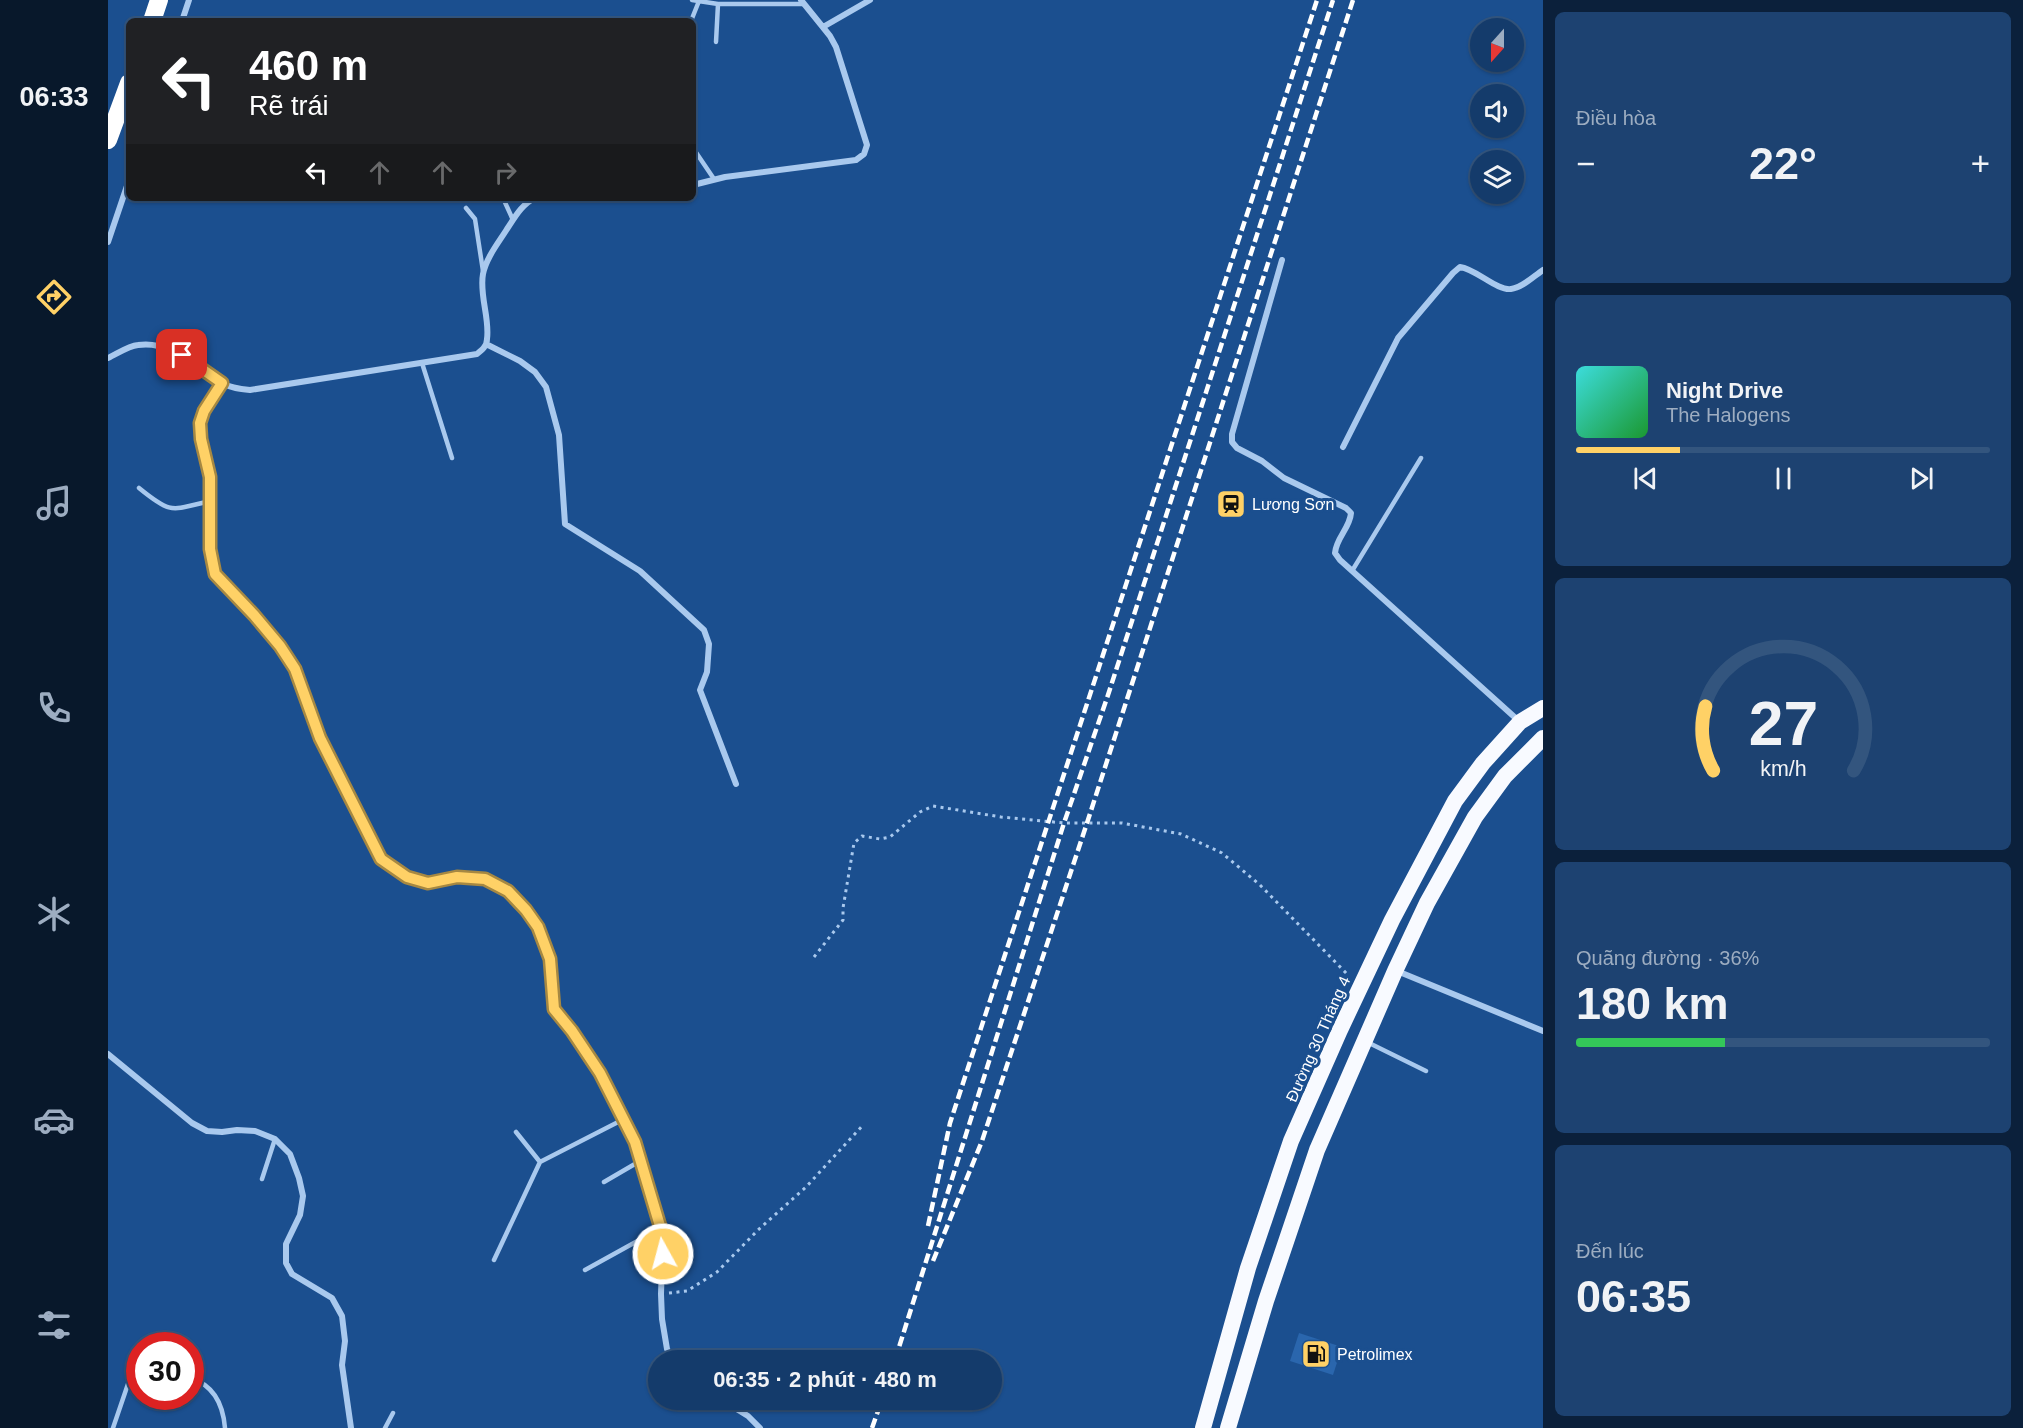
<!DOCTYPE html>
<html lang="vi">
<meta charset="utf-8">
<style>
:root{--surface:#143b6b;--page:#1d4271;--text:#f1f3f6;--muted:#9dadc1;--line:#33557e;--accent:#ffd166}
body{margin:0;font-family:Arial,sans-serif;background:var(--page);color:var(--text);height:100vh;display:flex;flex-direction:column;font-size:22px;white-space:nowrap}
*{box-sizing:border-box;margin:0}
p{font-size:20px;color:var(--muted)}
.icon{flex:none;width:33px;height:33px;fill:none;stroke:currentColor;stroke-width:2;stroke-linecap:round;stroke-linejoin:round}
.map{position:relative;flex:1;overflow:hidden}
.drawer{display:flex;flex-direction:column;gap:12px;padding:12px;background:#0b203b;width:480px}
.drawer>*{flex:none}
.top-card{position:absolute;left:18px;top:18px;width:570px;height:183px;border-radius:9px;box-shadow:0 2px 4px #0004,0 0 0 2px var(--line);background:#202124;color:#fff;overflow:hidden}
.needle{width:39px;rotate:201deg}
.buttons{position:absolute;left:1362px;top:18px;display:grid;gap:12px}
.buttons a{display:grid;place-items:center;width:54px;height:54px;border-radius:50%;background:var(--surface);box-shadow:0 2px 4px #0004,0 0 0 2px var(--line);font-size:30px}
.speed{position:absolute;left:18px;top:1332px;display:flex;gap:12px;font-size:30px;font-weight:700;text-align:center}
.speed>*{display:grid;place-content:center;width:78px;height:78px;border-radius:50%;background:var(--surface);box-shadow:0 2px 4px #0004,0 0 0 2px var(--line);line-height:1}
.speed .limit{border:9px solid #d22;background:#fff;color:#111}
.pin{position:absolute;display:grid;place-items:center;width:51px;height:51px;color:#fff;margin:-26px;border-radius:12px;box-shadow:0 3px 9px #0006}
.me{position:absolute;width:66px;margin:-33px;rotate:353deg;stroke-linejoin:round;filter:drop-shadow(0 0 4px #0008)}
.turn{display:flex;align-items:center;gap:21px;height:126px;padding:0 24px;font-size:27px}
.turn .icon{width:78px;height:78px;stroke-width:2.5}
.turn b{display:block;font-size:42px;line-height:51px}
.lanes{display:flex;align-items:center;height:57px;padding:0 24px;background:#0003;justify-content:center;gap:30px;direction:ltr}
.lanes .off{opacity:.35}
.big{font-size:45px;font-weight:600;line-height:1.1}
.drawer .widget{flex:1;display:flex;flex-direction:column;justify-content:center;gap:9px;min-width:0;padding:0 21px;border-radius:9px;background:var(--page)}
.drawer .dial{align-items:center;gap:0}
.dial svg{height:156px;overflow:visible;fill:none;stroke:var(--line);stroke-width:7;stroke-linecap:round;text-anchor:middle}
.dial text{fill:var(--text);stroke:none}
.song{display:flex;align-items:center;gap:18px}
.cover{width:72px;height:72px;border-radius:9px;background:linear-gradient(135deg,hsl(180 70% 55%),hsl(130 70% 35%))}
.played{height:6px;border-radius:3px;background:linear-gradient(90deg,var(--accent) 25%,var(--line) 25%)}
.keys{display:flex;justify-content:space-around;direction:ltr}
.heat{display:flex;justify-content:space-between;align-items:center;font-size:33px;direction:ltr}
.charge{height:9px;border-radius:4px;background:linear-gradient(90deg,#34c759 36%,var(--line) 0)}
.trip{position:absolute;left:540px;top:1350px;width:354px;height:60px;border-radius:30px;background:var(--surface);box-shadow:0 2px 4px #0004,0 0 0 2px var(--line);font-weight:600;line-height:60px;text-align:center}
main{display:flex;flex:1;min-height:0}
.dock{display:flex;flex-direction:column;width:108px;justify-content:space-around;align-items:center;background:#08182b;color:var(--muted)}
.dock .icon{width:42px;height:42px}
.dock .active{color:var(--accent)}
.dock b{font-size:27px;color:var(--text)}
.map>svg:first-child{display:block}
.building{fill:#2a66ad}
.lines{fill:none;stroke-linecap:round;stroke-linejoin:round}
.path{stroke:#a9c9ee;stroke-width:3;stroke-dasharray:3 4.5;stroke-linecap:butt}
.service{stroke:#a9c9ee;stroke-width:4.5}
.minor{stroke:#a9c9ee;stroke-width:6}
.trunk{stroke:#f8faff;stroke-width:16}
.motorway{stroke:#fff;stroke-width:18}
.rail{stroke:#fff;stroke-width:4.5;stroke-dasharray:10 4.5;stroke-linecap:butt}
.route-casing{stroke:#a68842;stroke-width:15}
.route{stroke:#ffd166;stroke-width:10}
.labels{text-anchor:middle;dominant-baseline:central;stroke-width:6;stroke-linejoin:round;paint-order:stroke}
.poi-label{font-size:16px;fill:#fff;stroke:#1b4f8f;text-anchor:start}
.street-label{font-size:16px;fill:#fff;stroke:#1b4f8f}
</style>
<main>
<nav class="dock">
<b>06:33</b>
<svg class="icon active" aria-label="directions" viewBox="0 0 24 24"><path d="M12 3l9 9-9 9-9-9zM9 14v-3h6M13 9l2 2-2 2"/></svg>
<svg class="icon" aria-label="music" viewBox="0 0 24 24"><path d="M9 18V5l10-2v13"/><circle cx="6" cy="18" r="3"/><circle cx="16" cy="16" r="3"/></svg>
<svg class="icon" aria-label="phone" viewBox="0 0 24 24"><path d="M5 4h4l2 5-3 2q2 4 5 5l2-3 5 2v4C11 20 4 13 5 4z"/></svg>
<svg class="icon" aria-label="climate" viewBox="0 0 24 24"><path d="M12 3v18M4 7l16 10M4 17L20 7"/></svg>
<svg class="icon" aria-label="car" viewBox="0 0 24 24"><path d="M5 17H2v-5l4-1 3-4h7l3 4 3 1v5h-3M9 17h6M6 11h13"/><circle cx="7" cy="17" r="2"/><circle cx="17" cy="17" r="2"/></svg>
<svg class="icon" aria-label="filters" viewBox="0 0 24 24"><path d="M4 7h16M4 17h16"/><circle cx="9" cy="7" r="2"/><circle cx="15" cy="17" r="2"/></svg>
</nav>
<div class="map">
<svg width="1435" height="1428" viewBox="0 0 1435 1428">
<rect width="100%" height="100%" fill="#1b4f8f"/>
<!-- building -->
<path class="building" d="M1191,1333L1234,1347L1225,1375L1182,1361Z"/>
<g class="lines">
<!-- path -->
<path class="path" d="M706,957L735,920V908L746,843L754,836L772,839L782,837L812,812L825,806L893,817L956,823H1014L1073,834L1114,853L1152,885L1241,976
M561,1293L579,1291L609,1272L650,1230L698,1187L756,1124"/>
<!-- service -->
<path class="service" d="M584,0L610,4H696
M583,21L591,1
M608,42L610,4
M585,148L606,179
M395,198L405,220
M358,208L367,219L375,271
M314,363L344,458
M31,488C64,515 63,510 102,501
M1244,571L1313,458
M1259,1042L1318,1071
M408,1132L432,1162
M154,1179L167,1139
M496,1182L532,1161
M386,1260L432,1162L516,1119
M477,1270L553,1228
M82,1378C106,1385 115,1404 117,1428
M5,1428L20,1384L32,1377
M277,1428L285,1413"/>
<!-- minor -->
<path class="minor" d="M74,21L81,0
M715,27L762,0
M585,185L617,177L748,160L756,154L759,145L728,47L722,36L693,0
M0,242L21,180
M1174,260L1124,434V442L1129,448L1154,461L1176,478L1238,508L1243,513C1242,528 1228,538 1227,553L1232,560L1412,722
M378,344L412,361L427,372L438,387L451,435L457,524L532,571L596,630L601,644L599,672L592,690L628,784
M0,358C9,354 20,346 30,345C64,340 87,368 114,383C123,388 132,389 142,390L369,354C374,350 379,346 379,339C382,318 371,295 375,274C378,258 391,242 399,229C407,217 414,204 427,198
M114,383L96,411L92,424L93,439L102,477V549L107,574L146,615L172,646L187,669L212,738L273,859L299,877L320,883L349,877L377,879L400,891L418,910L430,927L442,959L446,1009L464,1031L492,1073L527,1142L555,1236L553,1294L554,1319L559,1349L566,1360
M1235,447L1290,338L1345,273L1352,267C1368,269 1389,291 1403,289C1414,288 1426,276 1435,270
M1289,971L1435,1031
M0,1054L84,1123L99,1131L114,1132L129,1130L147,1131L167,1139L182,1154L191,1178L195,1196L192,1215L178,1244V1263L184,1274L224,1298L234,1316L237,1341L234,1365L243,1428
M614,1400L640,1416L652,1428"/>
<!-- trunk -->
<path class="trunk" d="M1095,1428L1140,1268L1183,1141L1232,1030L1284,920L1347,801L1375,763L1412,722L1435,708
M1120,1428L1158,1301L1209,1150L1287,971L1319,903L1367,817L1397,776L1435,738"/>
<!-- motorway -->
<path class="motorway" d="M44,21L51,0
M0,140L21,83"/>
<!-- rail -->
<path class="rail" d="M820,1226L842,1123L1209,0
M825,1261L874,1141L979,823L1245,0
M787,1360L956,823L1000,695L1225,0
M764,1428L774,1400"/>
</g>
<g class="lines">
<!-- route casing -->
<g class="route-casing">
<path id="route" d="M74,355L114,383L96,411L92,423L93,439L102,477V549L107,574L146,615L172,646L187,669L212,738L273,859L299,877L320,883L349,877L377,879L400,891L418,910L430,927L442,959L446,1009L464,1031L492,1073L527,1142L555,1236V1254"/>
</g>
<!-- route -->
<use href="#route" class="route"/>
</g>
<!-- icons -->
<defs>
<g id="station-square" transform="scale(1.5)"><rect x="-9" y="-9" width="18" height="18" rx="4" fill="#ffd166" stroke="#1b4f8f"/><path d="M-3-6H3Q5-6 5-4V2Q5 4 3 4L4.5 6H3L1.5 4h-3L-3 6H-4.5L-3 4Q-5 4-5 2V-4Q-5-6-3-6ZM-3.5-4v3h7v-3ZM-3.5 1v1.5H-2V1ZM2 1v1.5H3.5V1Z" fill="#111"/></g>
<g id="fuel-square" transform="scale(1.5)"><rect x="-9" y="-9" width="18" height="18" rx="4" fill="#ffd166" stroke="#1b4f8f"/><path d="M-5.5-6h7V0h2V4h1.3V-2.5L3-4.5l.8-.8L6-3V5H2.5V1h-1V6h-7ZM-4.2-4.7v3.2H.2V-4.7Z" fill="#111"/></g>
</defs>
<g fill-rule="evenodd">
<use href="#station-square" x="1123" y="504"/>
<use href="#fuel-square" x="1208" y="1354"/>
</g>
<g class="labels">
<!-- poi labels -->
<g class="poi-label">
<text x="1144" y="504">Lương Sơn</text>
<text x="1229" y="1354">Petrolimex</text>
</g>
<!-- street labels -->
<g class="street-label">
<text transform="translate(1210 1039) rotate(-66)">Đường 30 Tháng 4</text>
</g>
</g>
</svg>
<div class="buttons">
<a><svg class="needle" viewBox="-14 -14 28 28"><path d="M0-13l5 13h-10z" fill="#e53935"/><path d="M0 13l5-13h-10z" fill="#9dadc1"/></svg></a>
<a><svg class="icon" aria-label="sound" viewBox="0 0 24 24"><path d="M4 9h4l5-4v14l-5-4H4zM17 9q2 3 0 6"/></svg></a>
<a><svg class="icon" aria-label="layers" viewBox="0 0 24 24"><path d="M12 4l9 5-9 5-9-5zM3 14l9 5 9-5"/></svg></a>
</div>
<div class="speed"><div class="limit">30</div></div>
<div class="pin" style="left:74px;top:355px;background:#d93025"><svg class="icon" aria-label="arrive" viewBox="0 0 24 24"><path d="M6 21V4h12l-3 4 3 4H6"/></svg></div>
<svg class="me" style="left:555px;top:1254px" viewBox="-20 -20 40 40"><circle r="17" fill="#ffd166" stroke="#fff" stroke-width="3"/><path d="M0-11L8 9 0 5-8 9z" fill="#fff"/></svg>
<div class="trip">06:35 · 2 phút · 480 m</div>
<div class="top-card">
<div class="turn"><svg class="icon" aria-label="left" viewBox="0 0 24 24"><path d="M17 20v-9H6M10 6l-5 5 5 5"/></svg><div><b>460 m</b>Rẽ trái</div></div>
<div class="lanes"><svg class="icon" aria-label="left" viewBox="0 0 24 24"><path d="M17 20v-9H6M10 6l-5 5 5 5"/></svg><svg class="icon off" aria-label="ahead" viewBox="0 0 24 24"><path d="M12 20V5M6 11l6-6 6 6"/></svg><svg class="icon off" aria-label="ahead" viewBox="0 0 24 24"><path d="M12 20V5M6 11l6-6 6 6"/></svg><svg class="icon off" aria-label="right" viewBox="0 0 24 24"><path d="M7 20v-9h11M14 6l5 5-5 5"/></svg></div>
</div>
</div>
<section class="drawer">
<div class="widget"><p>Điều hòa</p>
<div class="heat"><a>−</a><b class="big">22°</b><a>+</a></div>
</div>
<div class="widget">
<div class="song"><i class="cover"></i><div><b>Night Drive</b><p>The Halogens</p></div></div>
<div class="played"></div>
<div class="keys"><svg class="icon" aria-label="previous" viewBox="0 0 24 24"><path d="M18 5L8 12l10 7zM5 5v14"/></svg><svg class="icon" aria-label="pause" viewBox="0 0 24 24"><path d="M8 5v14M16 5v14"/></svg><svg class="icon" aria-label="next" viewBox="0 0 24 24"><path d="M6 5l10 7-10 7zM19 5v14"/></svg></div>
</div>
<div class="widget dial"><svg viewBox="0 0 100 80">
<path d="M14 69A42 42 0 1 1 86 69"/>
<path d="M14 69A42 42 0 0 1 10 36" stroke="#ffd166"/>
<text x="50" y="56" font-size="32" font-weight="700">27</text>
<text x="50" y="72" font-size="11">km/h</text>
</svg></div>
<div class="widget"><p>Quãng đường · 36%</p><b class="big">180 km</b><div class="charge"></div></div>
<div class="widget"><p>Đến lúc</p><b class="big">06:35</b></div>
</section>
</main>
